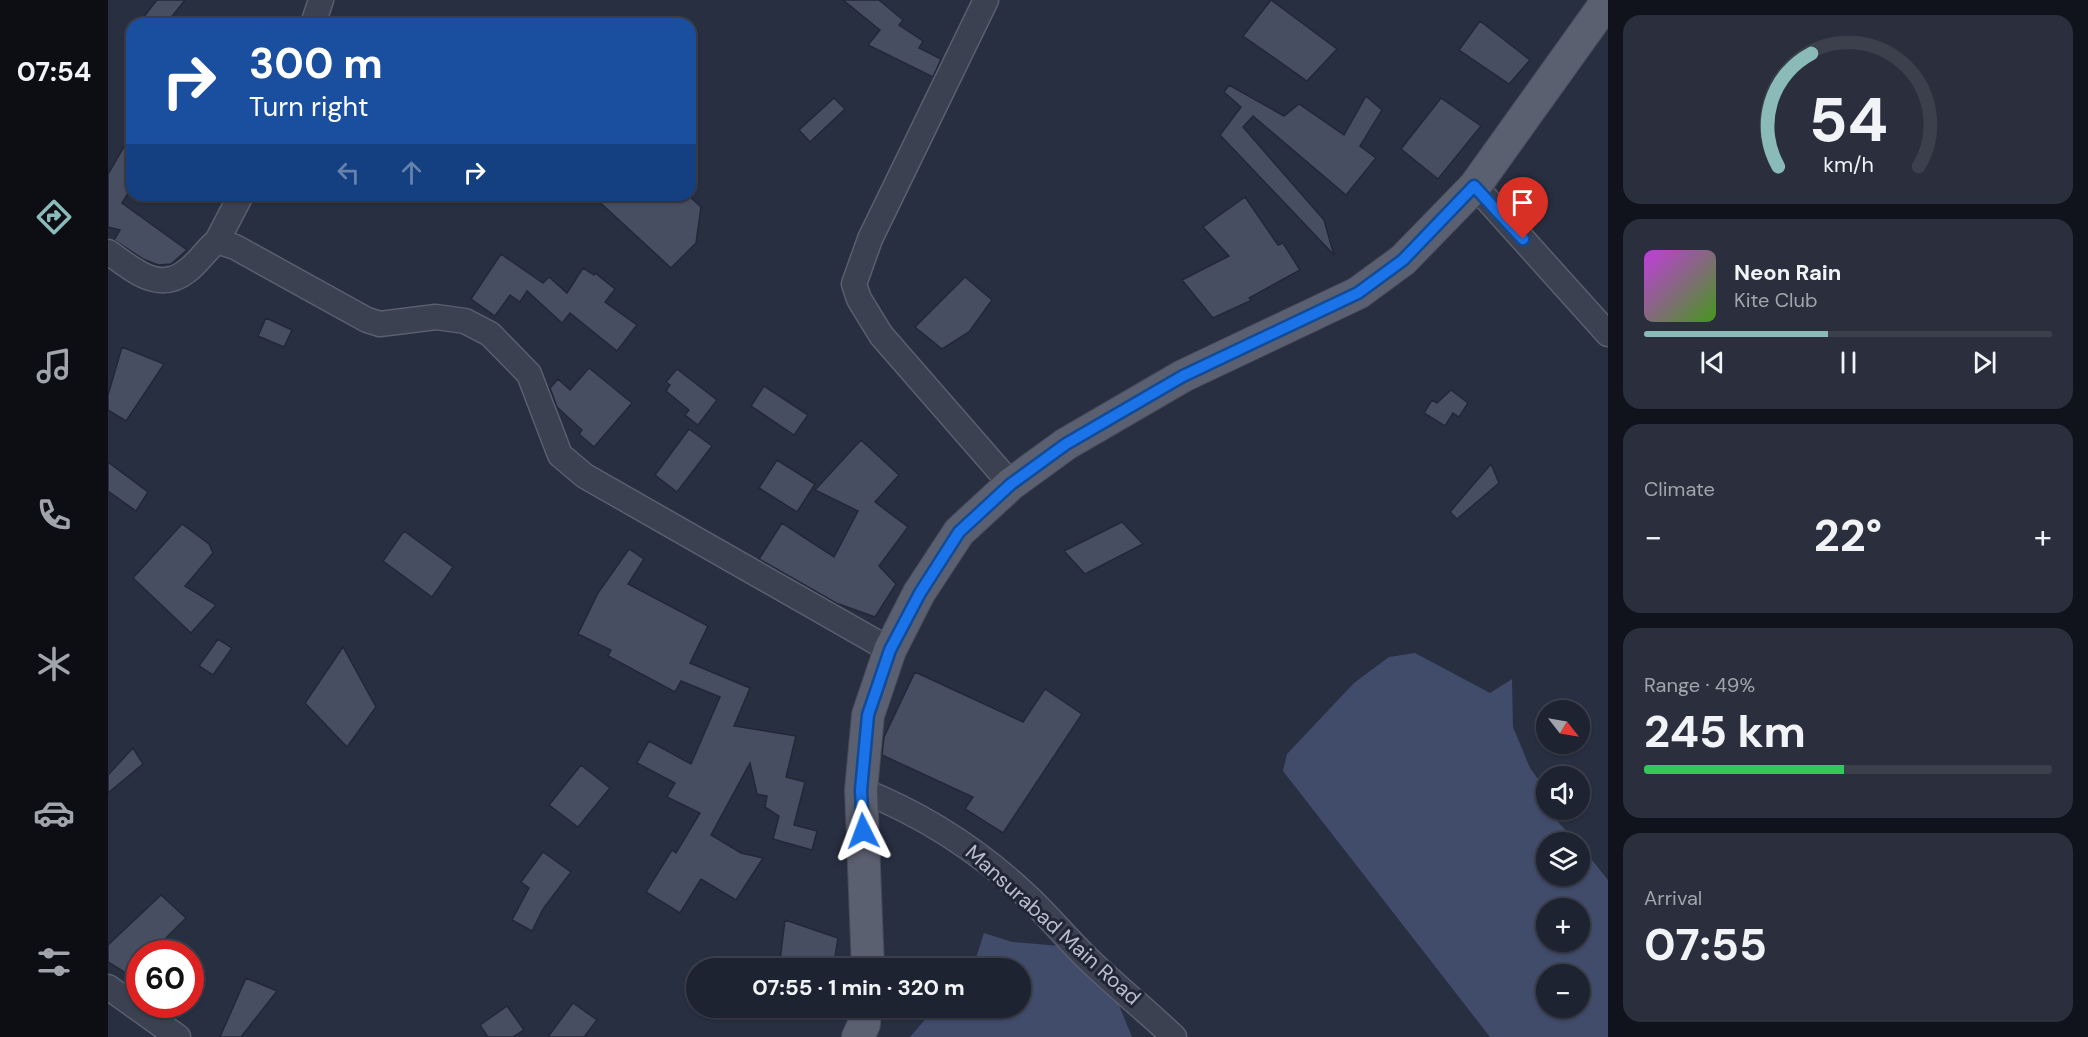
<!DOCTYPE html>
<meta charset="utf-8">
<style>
:root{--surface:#1e2331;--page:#2b2f3d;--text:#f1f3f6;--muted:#a1a4ab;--line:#3c404d;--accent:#8bbbb9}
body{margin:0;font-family:"DM Sans",sans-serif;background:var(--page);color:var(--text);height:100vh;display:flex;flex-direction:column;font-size:22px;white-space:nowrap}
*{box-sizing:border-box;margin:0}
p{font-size:20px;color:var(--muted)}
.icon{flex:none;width:33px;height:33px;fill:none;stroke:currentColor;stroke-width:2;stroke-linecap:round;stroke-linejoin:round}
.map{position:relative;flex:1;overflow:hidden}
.details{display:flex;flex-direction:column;gap:15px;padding:15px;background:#10131b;width:480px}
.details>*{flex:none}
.banner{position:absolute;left:18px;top:18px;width:570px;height:183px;border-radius:18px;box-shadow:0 2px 4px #0004,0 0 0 2px var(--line);background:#1a4fa0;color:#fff;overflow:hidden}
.needle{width:39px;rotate:121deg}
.fabs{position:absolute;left:1428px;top:700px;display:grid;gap:12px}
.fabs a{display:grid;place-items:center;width:54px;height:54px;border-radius:50%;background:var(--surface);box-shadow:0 2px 4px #0004,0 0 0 2px var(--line);font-size:30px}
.speed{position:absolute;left:18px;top:940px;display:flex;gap:12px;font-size:30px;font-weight:700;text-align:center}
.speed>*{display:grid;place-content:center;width:78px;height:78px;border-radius:50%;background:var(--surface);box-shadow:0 2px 4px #0004,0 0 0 2px var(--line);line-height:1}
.speed .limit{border:9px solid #d22;background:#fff;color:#111}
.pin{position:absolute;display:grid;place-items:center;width:51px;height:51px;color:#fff;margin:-62px -26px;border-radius:50% 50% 50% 0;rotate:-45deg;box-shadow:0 0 6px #0007}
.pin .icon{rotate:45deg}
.me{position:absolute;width:66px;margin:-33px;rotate:357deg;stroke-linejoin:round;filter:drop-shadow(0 0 4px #0008)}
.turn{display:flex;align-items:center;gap:21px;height:126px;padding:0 24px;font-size:27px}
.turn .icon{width:78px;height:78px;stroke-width:2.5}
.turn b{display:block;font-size:42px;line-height:51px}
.lanes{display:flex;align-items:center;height:57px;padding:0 24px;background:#0003;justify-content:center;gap:30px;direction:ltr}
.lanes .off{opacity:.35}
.big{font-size:45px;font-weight:700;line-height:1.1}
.details .widget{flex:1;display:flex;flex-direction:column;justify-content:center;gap:9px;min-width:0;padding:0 21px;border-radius:18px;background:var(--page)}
.details .dial{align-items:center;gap:0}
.dial svg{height:156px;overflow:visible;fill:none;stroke:var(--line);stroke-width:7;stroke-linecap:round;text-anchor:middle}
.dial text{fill:var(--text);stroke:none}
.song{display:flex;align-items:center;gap:18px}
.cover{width:72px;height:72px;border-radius:9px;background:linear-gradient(135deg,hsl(290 70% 55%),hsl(100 70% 35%))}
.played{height:6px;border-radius:3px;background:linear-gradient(90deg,var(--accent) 45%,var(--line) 45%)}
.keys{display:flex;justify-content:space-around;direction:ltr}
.heat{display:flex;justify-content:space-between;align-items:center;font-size:33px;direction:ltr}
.charge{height:9px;border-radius:4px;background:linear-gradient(90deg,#34c759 49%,var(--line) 0)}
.trip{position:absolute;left:578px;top:958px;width:345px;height:60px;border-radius:30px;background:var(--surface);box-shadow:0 2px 4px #0004,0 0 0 2px var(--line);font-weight:700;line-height:60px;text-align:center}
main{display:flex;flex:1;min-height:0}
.menu{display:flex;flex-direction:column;width:108px;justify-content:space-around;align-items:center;background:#0c0e14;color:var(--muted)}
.menu .icon{width:42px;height:42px}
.menu .current{color:var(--accent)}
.menu b{font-size:27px;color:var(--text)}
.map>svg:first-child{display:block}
.water{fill:#414b6a;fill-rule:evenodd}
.building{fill:#484e62;stroke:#232838;stroke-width:1.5}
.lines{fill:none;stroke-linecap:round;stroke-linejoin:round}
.minor-casing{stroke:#5a5f6e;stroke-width:27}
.major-casing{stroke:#464a5a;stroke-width:34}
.minor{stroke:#3c4151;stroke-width:24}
.major{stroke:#5b6070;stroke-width:32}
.route-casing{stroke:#114b97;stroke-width:15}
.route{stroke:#1a73e8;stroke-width:10}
.labels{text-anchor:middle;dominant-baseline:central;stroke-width:6;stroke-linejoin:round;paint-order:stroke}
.street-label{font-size:21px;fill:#b9bdcb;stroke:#212636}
</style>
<main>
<nav class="menu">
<b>07:54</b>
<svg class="icon current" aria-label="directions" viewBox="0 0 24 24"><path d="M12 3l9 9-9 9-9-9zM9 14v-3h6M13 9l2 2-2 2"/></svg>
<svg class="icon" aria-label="music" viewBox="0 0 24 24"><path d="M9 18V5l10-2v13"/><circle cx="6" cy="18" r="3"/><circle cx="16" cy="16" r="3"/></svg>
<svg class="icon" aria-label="phone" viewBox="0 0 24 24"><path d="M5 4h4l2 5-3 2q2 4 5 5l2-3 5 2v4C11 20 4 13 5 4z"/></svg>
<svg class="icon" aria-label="climate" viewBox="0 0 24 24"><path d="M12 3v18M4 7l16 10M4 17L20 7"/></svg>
<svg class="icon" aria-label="car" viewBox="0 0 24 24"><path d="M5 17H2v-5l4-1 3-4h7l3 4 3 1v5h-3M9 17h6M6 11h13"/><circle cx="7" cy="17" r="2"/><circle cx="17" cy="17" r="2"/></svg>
<svg class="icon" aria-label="filters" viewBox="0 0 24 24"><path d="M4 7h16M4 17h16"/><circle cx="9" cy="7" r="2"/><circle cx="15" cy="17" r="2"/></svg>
</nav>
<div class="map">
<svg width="1500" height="1037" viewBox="0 0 1500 1037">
<rect width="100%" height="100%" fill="#282f41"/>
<!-- water -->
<path class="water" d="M1307,653L1382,693L1404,679L1405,727L1422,768L1438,790V810H1446L1450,822L1470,843H1438V876H1472V845L1500,880V1037H1382L1175,771L1179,754L1246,683L1281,657ZM1438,909H1472V942H1438ZM1438,975H1472V1008H1438Z
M876,933L904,942L953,946L1006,993L1024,1037H802L827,1008H912V969H860L867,961Z"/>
<!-- building -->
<path class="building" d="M49,0H77L58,24H30Z
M735,0H771L795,20L791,25L815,41L811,48L833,59L825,77L760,45L772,30Z
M1163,0L1229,49L1199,81L1135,36Z
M1372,21L1422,60L1401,84L1351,50Z
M1121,85L1176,116L1191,104L1236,135L1258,96L1274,110L1252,146L1268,158L1238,195L1145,116L1135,127L1216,220L1226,255L1112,135L1133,107L1116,92Z
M726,98L737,109L702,142L691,130Z
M1333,98L1373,126L1330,179L1293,149Z
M24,133V187L14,203L79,250L63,264L50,265L35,259L6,240L12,230L0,227V174Z
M484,195H580L593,207L588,243L563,268Z
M1137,197L1170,245L1175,243L1192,270L1141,298L1144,300L1105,318L1074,280L1121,256L1095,227Z
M393,254L435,283L441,277L459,293L475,268L486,275L487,273L507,289L497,302L529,325L509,351L462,313L454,323L419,291L412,302L402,295L387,316L363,299Z
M857,277L884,300L861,332L834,349L807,327Z
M158,318L184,330L176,347L150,336Z
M14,347L56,364L18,421L0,410V395Z
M481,368L524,403L486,447L471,434L474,430L449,407L442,388L450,379L462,390Z
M569,369L609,400L590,425L577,415L581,410L558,391L562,385L558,382Z
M656,386L700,415L686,435L643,406Z
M1343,390L1360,403L1351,417L1345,413L1337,426L1316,413L1324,400L1329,403Z
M581,429L604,446L569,492L547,475Z
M753,440L791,475L767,502L800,527L771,566L788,584L767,617L728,603L651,559L674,523L726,557L750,511L707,490Z
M669,460L707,484L689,512L651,488Z
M0,462L40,492L28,511L0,491Z
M1383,464L1391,483L1349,519L1342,512Z
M1014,522L1035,544L977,574L956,551Z
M74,524L101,544L105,553L77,586L108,605L83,633L25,578Z
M296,531L345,567L324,597L275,561Z
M521,549L536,559L520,584L600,626L582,663L642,688L626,726L688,736L678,777L697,782L686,825L709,831L704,850L665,839L671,816L657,807L659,796L649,794L642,763L603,835L633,853L655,858L628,900L593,879L572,913L538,892L564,850L568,853L592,813L559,797L567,783L529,763L541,741L583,764L612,697L573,681L567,692L500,656L503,650L470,634L490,593Z
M110,639L124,648L105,675L91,666Z
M235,647L268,707L239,747L197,703Z
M807,672L915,722L937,689L974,714L895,833L857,809L865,797L774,755L776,737Z
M25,748L35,764L0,793V775Z
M473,765L502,788L470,827L441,805Z
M435,852L463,872L435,909L424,931L404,920L421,888L413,882Z
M53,895L78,918L42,954H32V964L21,975L0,962V945Z
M677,920L730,938L725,969H671Z
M138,978L169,991L133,1037H112Z
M465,1003L489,1020L476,1037H440Z
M399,1006L416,1030L405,1037H380L372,1025Z"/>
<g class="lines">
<!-- minor casing -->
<g class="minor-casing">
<path id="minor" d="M878,0L762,239L746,284L751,299L773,335L903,484
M205,24L213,0
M1367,186L1500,334
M109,241L133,195
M0,252C25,269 50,294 79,271C90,263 98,250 109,241L127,247L259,320L272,324L328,317L357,321L382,334L421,374L452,455L477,476L782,650
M753,790C816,815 869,849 918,895C939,914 957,937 978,957C1006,985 1038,1010 1066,1037
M0,987L70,1037"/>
</g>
<!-- major casing -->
<g class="major-casing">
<path id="major" d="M760,969L753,790L760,715L782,650L811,593L851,532L903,484L958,444L1075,376L1250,293L1295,260L1367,186L1500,0
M750,1037L756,1024L757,1008"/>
</g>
<!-- minor -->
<use href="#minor" class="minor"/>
<!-- major -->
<use href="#major" class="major"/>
</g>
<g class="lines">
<!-- route casing -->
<g class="route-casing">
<path id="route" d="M755,831L753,790L760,715L782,650L812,593L851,532L903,484L958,444L1075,376L1250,293L1295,260L1366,186L1415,239"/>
</g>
<!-- route -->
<use href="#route" class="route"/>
</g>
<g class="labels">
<!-- street labels -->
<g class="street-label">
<text transform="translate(945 925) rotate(42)">Mansurabad Main Road</text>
</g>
</g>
</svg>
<div class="fabs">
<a><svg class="needle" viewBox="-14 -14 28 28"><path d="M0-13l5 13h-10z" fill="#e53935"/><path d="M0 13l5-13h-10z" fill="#a1a4ab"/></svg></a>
<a><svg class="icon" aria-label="sound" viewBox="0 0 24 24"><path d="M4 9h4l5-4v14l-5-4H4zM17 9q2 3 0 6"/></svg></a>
<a><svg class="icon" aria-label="layers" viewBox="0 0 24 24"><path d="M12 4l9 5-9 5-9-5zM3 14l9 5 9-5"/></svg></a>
<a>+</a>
<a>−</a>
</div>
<div class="speed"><div class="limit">60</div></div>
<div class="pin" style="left:1415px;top:239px;background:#d93025"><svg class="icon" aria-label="arrive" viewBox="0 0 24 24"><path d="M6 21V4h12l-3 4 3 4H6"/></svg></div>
<svg class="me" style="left:755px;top:831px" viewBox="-20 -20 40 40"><path d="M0-17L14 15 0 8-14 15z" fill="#1a73e8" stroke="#fff" stroke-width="4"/></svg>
<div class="trip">07:55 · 1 min · 320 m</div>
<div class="banner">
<div class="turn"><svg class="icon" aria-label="right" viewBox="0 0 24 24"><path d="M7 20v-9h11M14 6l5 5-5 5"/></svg><div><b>300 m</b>Turn right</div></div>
<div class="lanes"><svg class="icon off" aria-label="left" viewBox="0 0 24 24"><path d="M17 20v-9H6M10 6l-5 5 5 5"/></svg><svg class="icon off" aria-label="ahead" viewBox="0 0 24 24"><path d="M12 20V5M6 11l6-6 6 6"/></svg><svg class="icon" aria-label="right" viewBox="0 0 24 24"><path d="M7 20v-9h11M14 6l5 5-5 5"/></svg></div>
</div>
</div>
<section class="details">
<div class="widget dial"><svg viewBox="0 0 100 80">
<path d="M14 69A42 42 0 1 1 86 69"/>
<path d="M14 69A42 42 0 0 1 31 11" stroke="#8bbbb9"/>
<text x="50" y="56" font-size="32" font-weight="700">54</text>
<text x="50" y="72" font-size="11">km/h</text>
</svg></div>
<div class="widget">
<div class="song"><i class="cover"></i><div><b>Neon Rain</b><p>Kite Club</p></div></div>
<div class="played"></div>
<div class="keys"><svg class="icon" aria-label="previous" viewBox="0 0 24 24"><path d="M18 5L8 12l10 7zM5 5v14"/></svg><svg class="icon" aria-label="pause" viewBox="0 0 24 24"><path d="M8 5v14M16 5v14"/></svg><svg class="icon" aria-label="next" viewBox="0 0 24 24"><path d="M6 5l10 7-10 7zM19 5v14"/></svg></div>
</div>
<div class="widget"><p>Climate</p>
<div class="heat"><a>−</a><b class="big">22°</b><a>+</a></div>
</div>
<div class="widget"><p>Range · 49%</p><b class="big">245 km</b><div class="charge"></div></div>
<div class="widget"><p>Arrival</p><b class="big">07:55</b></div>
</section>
</main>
